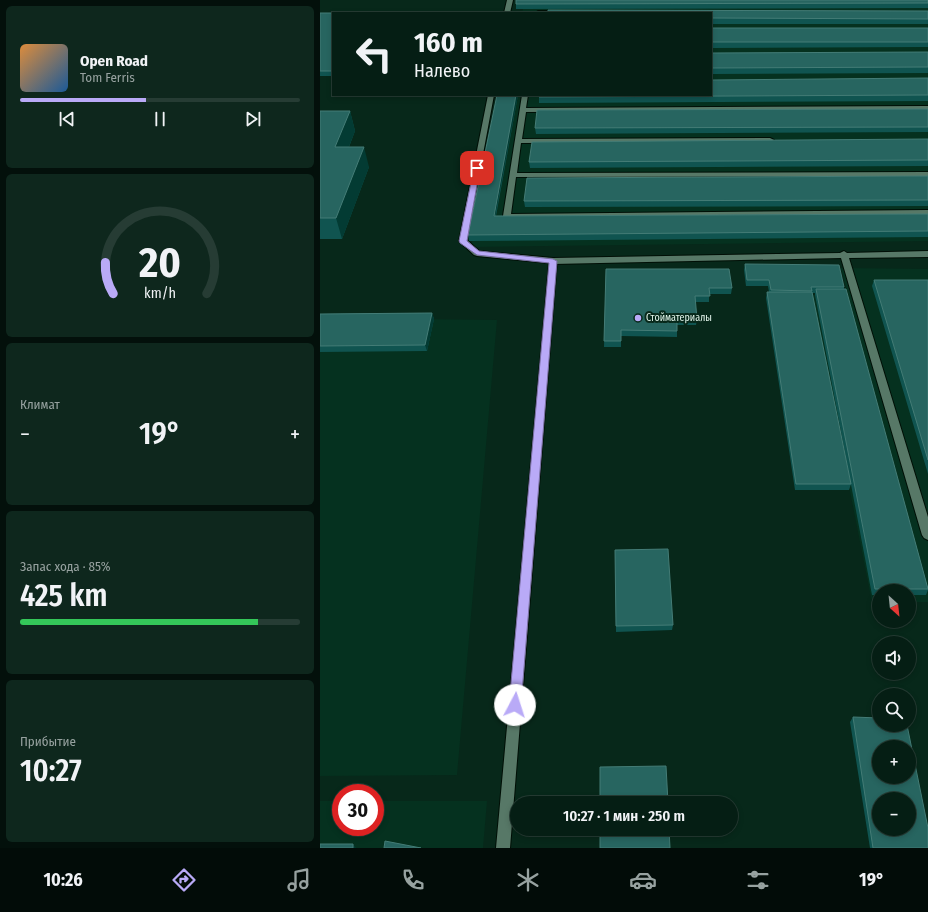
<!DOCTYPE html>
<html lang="ru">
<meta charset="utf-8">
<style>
:root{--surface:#051e14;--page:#0e271d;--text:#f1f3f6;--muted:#97a2a0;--line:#263c34;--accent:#b9aaf7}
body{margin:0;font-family:"Fira Sans Condensed",sans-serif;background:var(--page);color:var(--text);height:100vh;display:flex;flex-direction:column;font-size:15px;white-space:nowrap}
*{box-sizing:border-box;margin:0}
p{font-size:13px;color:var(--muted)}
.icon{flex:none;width:22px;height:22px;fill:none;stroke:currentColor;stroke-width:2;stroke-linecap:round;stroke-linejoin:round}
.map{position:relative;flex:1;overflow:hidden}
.side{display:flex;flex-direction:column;gap:6px;padding:6px;background:#03100b;width:320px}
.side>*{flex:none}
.guide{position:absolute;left:12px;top:12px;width:380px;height:84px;border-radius:0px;box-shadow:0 2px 6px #0003,0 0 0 1px var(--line);background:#051e14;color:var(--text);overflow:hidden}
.needle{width:26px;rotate:153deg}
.fabs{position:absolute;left:552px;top:584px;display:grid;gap:8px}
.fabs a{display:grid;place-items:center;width:44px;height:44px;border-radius:50%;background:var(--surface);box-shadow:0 2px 6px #0003,0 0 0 1px var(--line);font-size:20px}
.speed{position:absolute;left:12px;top:784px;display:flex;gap:8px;font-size:20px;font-weight:700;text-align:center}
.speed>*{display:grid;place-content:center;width:52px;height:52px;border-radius:50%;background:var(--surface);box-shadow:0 2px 6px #0003,0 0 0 1px var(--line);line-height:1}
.speed .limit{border:6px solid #d22;background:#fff;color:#111}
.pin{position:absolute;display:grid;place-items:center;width:34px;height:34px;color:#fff;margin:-17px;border-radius:8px;box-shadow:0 2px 6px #0006}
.me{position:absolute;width:44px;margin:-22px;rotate:5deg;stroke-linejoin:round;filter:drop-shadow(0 0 3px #0008)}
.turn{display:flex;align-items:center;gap:14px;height:84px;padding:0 16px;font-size:18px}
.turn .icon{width:52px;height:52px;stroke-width:2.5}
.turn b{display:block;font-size:28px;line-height:34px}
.big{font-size:30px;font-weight:600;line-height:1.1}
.side .tile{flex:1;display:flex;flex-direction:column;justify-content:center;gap:6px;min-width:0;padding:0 14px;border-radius:6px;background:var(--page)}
.side .dial{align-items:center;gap:0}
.dial svg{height:104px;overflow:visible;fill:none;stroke:var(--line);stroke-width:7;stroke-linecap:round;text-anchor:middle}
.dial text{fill:var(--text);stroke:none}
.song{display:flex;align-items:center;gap:12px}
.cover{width:48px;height:48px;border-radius:6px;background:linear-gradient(135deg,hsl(30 70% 55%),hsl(210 70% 35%))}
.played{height:4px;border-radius:2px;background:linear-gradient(90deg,var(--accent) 45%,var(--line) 45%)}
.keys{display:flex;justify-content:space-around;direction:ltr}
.heat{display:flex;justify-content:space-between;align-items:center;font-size:22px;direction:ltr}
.charge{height:6px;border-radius:3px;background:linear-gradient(90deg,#34c759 85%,var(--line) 0)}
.trip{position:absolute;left:190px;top:796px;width:228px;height:40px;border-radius:20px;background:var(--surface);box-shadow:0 2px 6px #0003,0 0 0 1px var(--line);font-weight:600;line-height:40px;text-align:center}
.dock{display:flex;height:64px;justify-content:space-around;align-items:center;background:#020c08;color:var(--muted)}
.dock .icon{width:28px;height:28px}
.dock .current{color:var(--accent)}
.dock b{font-size:18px;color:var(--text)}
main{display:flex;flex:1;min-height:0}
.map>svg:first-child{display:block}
.built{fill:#05311f}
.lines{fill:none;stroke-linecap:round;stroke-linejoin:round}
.service-casing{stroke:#000f06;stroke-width:2}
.minor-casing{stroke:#000f06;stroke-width:2}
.service{fill:#577867;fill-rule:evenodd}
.minor{fill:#577867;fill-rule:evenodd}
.wall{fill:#105450}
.shaded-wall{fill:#033b33}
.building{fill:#276560;stroke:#447c76;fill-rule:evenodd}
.route{fill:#b9aaf7;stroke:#786ea1}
.poi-dot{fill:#b9aaf7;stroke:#07281a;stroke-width:1.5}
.labels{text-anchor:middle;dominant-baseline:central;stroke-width:4;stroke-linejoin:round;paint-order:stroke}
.poi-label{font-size:10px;fill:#e3f5eb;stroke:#07281a;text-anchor:start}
</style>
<main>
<section class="side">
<div class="tile">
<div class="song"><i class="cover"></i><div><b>Open Road</b><p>Tom Ferris</p></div></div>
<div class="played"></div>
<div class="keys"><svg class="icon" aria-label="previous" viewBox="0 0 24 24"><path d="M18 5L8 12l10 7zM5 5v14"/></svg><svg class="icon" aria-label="pause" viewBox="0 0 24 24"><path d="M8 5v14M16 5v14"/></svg><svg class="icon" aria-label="next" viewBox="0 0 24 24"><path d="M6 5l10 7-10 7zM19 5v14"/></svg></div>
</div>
<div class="tile dial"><svg viewBox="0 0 100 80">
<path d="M14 69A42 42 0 1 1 86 69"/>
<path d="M14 69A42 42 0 0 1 8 45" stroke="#b9aaf7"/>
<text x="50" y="56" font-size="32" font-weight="700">20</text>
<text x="50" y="72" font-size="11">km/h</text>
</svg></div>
<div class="tile"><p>Климат</p>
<div class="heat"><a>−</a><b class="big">19°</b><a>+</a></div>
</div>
<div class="tile"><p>Запас хода · 85%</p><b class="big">425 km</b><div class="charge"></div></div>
<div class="tile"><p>Прибытие</p><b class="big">10:27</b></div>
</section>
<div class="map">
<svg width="608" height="848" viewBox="0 0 608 848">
<rect width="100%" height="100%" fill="#07281a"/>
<!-- built -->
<path class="built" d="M205,0H608V241L151,247L185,95H391V13H202Z
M521,268L608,269V602H589V591H559V602H552L491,295H528Z
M0,318L177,320L137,775L0,776Z
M0,801H21V827H55V801H167L163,848H0Z"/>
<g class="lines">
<!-- service casing -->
<g class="service-casing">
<path id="service" d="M218,11H240L243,13H215Z
M202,95H208L206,108L608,106V110L206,112L202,139L450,138L454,140L450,142L201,143L197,173L608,172V176L196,177L191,214L608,210V214L184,218L183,216Z
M524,251L527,253L608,251V257L529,258L608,517V540L604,538L602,535L521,258L233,264L229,261L233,258L520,253Z"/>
</g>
<!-- minor casing -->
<g class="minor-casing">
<path id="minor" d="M187,0H193L190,13H184Z
M168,95H174L147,240L159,251L233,258L237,261L190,848H176L229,263L157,256L154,255L139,241Z"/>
</g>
<!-- service -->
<use href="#service" class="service"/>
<!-- minor -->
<use href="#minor" class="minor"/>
</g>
<!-- wall -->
<path class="wall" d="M608,0V8L196,9V4Z
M608,11V24H391V13Z
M0,13H13V76H0Z
M391,28H608V47L391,48Z
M608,52V73L391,74V53Z
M608,78V101L219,103V97Z
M198,95L176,216L608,214V237L149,241L148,235Z
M608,109V132L216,134L215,128Z
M0,111H30L35,131L29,147L49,167L22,239H0Z
M608,139V166L210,168L209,162Z
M608,176V206L205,207L204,201Z
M425,264L524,287V289L608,588V590L606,595H589V591H559V595H552L495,295V293H492L531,484L529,490H475L446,298L447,292H449L448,286H426L424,270Z
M286,269L412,288L411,294H389V302H375L377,319L376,325H357V337L301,336V347H284Z
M554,280H608V474L552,286Z
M112,313L114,319L107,351L0,352V314Z
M295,550L353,625L352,630L296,632Z
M533,717L608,848H550L530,722Z"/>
<!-- shaded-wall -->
<path class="shaded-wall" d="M196,95H198L174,222V216Z
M30,111L35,131L21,167L15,147Z
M44,147L49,167L22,239L16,218Z
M112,313L114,319L107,351L105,345Z
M33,844L36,848H33Z"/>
<!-- building -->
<path class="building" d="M196,0H608V3L196,4Z
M228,10L608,11V19L391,18V13H228Z
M194,12H212V13H194Z
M0,13H50H13V71H0Z
M391,28H608V42H391Z
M608,52V67L391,68V53Z
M608,78V95L219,97V95H391V80Z
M177,95H196L174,216L608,214V231L148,235Z
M608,109V127L215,128L217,110Z
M0,111H30L15,147H44L16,218H0Z
M608,139V160L209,162L212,142Z
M608,176V200L204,201L207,178Z
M425,264L519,265L524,287H491L492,291L451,290L449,280H427Z
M286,269H409L412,288H389L390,296H375L377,319H357V331L301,330V341H284Z
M554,280H608V460Z
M496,289H526L608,589H555Z
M447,292H492L531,484H476Z
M112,313L105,345L0,346V314Z
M348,549L353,625L296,626L295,550Z
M533,717L559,718V725H587L608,828V848H553ZM559,747H589V777H559ZM559,799H589V829H559Z
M346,766L348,803H280V767Z
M280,829H349L350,848H280Z
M65,841L101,848H64Z
M0,844H33V848H0Z"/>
<!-- route -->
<path class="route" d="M157,166L160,168L147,241L159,251L233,259L237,261L201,705L199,709L195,710L191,709L189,705L229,263L157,255L140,243L139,241L154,168Z"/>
<!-- markers -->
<circle class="poi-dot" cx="318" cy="318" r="4"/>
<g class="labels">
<!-- poi labels -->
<g class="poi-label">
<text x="326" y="318">Стойматериалы</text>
</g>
</g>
</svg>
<div class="fabs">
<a><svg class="needle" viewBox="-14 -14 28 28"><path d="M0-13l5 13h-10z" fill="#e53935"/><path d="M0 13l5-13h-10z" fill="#97a2a0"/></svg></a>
<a><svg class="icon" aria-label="sound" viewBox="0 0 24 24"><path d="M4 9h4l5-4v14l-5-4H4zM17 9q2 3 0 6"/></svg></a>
<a><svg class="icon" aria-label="search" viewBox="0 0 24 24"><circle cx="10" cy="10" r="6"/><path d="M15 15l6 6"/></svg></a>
<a>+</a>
<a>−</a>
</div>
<div class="speed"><div class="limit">30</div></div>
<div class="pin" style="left:157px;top:168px;background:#d93025"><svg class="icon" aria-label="arrive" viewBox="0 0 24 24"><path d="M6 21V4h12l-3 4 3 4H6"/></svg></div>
<svg class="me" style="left:195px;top:705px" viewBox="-20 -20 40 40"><circle r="19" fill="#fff"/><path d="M0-13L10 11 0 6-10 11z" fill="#b9aaf7"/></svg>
<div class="trip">10:27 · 1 мин · 250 m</div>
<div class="guide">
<div class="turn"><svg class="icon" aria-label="left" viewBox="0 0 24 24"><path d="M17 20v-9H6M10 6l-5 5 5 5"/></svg><div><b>160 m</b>Налево</div></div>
</div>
</div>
</main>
<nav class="dock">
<b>10:26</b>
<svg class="icon current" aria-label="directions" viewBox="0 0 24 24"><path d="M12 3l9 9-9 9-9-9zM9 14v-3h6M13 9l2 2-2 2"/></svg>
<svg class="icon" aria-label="music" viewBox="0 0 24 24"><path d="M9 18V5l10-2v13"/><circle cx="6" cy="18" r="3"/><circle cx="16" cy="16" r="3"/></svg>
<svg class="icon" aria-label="phone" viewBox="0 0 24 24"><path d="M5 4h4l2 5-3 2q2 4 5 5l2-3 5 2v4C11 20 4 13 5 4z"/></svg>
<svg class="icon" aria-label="climate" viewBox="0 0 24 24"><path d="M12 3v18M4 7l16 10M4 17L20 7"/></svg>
<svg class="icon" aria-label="car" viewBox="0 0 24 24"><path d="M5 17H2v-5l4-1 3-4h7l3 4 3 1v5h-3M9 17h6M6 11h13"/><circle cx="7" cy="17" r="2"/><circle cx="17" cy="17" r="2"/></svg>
<svg class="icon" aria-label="filters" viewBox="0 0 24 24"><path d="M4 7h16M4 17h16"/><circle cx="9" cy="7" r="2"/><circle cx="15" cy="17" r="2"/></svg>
<b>19°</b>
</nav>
